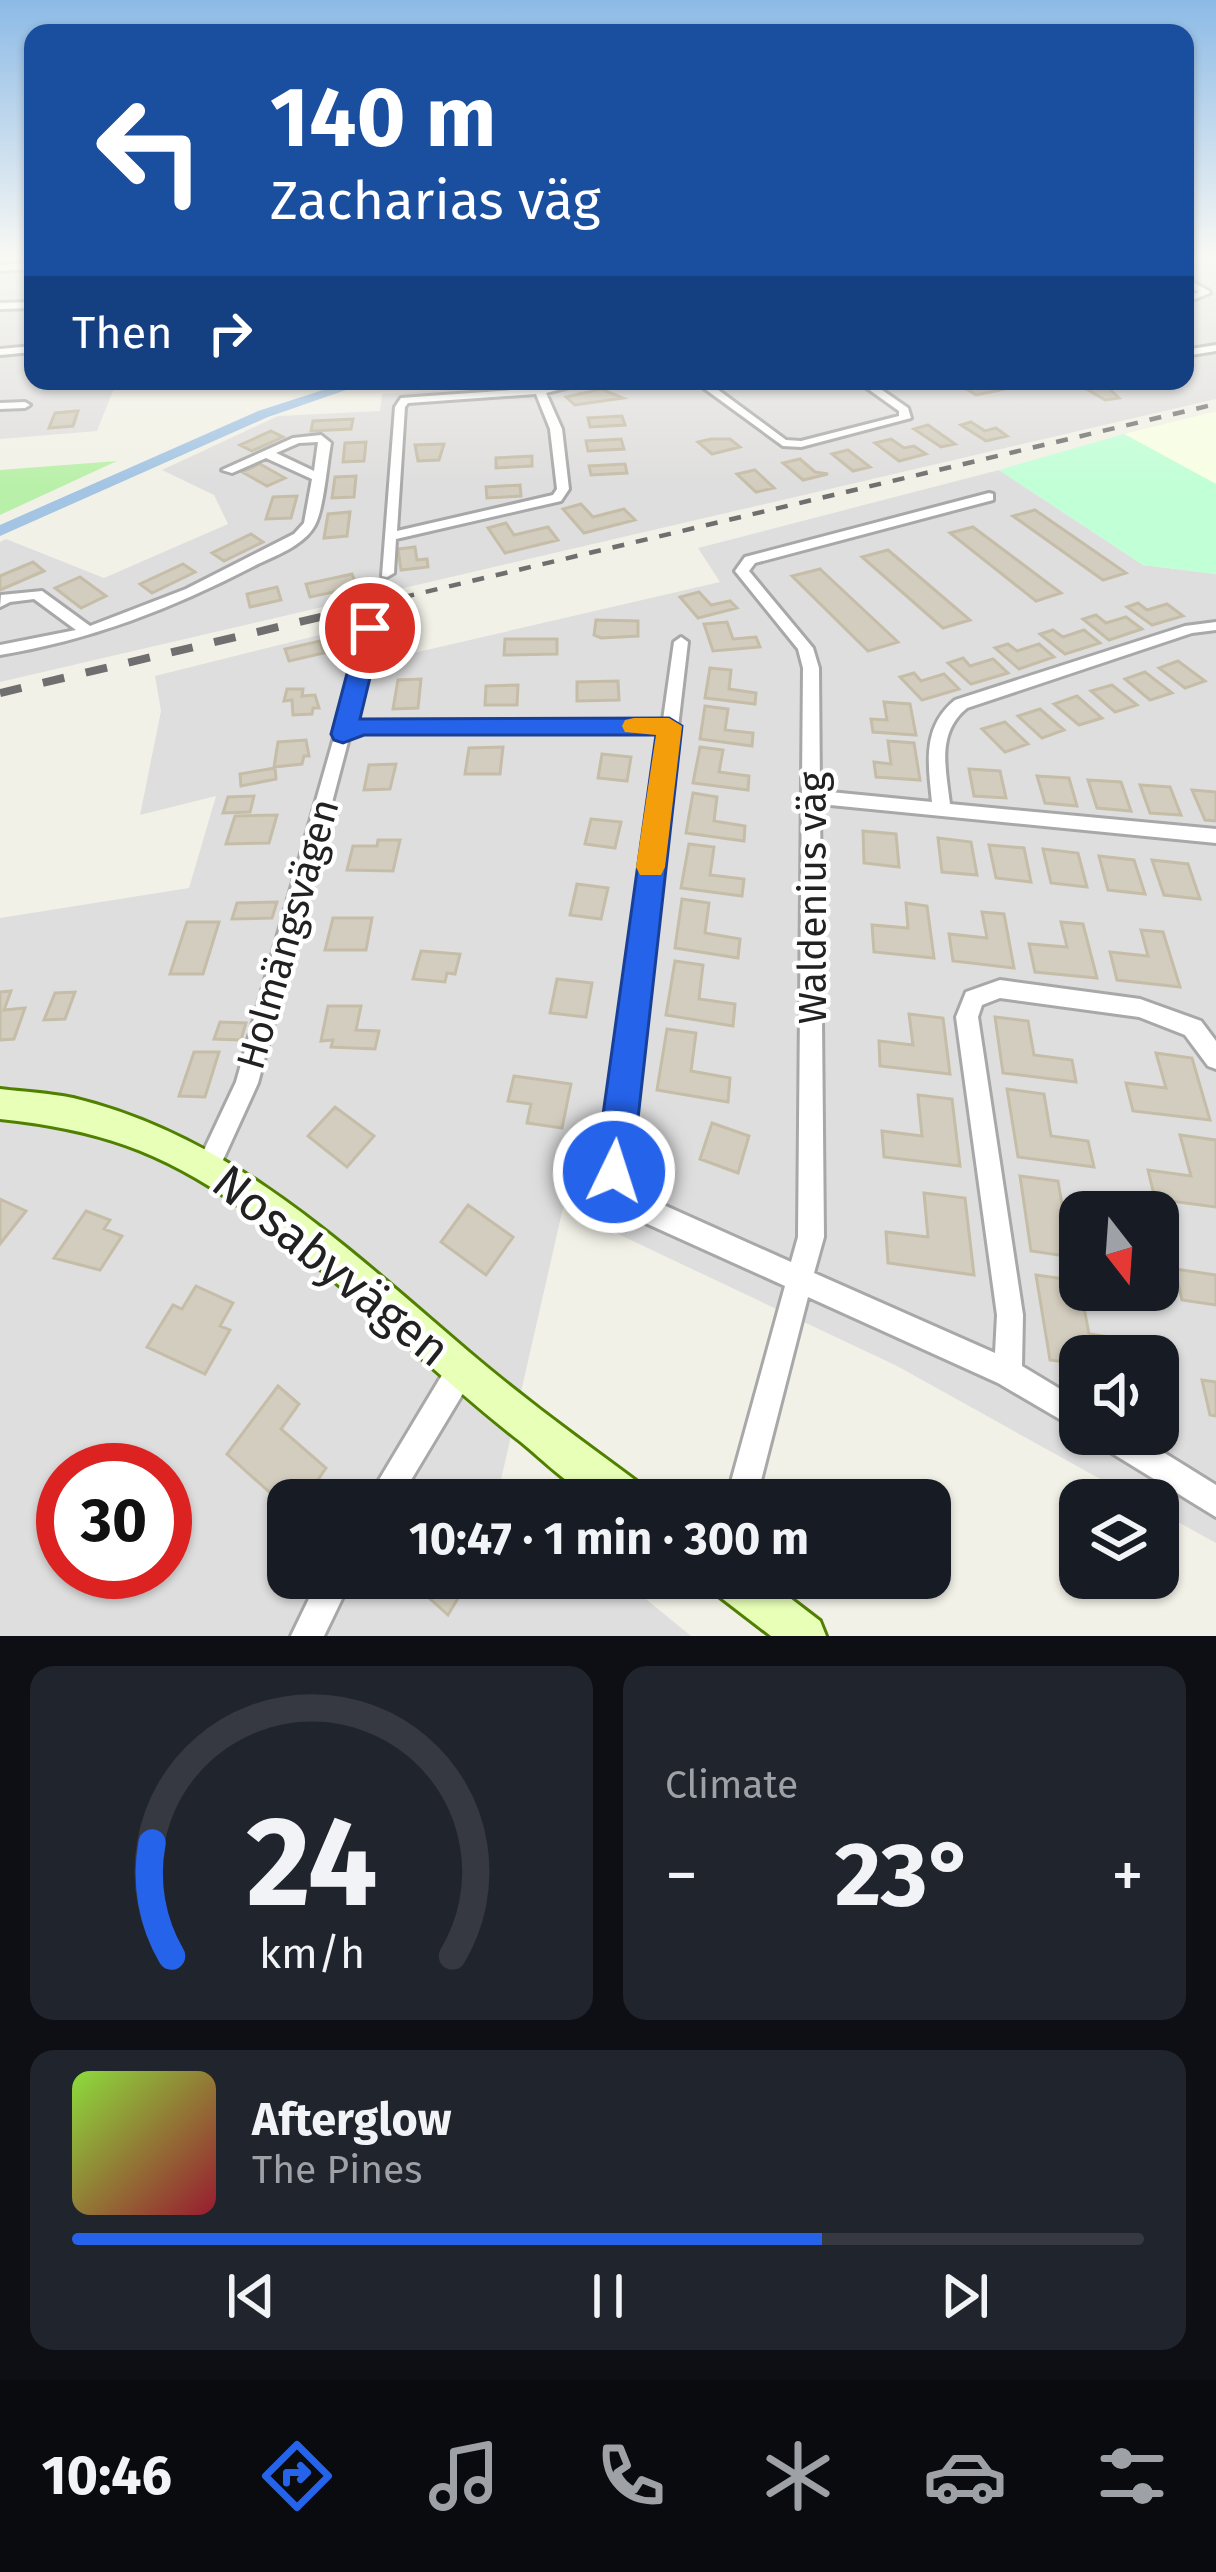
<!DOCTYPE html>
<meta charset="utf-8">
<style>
:root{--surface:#171b24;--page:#20242c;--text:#f1f3f6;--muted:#9ea1a6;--line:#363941;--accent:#2563eb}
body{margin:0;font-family:"Fira Sans",sans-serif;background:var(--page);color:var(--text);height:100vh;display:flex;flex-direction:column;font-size:45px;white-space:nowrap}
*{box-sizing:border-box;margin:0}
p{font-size:39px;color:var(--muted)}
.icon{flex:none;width:66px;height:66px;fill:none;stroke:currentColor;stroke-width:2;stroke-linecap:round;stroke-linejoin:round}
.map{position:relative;height:1636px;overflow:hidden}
.drawer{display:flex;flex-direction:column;gap:30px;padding:30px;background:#0d0f14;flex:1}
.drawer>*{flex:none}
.banner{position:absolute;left:24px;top:24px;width:1170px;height:366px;border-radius:24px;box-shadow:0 3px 9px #0004;background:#1a4fa0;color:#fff;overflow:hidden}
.needle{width:78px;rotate:163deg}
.tools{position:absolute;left:1059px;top:1191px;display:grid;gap:24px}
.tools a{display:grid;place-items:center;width:120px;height:120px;border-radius:24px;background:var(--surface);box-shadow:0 3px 9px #0004;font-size:60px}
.speed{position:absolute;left:36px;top:1443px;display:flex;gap:24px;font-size:60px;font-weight:700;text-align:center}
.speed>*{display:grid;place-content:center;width:156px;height:156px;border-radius:50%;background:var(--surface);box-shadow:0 3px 9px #0004;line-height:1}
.speed .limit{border:18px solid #d22;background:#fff;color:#111}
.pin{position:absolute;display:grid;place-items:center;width:102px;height:102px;color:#fff;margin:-51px;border:6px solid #fff;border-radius:50%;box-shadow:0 3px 12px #0007}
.me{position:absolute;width:132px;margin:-66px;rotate:4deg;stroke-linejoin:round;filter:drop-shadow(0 0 9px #0008)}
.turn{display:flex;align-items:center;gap:42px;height:252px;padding:0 48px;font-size:54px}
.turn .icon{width:156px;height:156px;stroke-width:2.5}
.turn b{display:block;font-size:84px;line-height:102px}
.then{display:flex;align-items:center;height:114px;padding:0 48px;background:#0003;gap:24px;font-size:45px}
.big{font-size:90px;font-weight:700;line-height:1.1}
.drawer .tile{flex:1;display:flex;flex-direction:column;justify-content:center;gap:18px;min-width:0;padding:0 42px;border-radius:24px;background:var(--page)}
.drawer .dial{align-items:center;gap:0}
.dial svg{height:312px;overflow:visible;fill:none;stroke:var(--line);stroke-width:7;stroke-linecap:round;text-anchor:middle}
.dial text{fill:var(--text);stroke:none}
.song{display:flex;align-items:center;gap:36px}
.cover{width:144px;height:144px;border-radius:18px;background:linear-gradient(135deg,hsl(90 70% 55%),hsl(350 70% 35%))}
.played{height:12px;border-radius:6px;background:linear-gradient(90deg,var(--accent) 70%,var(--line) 70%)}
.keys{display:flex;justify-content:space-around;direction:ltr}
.heat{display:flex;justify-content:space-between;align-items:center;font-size:66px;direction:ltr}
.drawer .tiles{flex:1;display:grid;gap:30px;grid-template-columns:1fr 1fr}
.tile:last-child{grid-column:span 2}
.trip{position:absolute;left:267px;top:1479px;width:684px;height:120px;border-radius:24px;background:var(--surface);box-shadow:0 3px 9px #0004;font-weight:700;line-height:120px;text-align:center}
.menu{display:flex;height:192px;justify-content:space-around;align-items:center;background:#090b0e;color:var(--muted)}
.menu .icon{width:84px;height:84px}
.menu .current{color:var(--accent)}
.menu b{font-size:54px;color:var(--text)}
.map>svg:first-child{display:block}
.residential{fill:#dfdede;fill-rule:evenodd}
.education{fill:#f7ffe3}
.grass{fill:#b9f0a9}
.park{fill:#c1ffd6}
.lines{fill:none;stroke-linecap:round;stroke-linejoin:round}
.canal{fill:#a3c4e3;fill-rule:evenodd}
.building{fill:#d3cdbf;stroke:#c5bda7;stroke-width:3}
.minor-casing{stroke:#a8a8a8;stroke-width:6}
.secondary-casing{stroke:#508000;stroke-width:6}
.minor{fill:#fff;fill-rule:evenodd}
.secondary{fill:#e8ffb8;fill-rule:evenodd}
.rail-far1{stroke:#6f6f6f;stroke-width:4.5;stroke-dasharray:12 12;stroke-linecap:butt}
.rail{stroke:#6f6f6f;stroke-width:8;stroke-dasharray:22 22;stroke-linecap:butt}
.route{fill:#2563eb;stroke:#184099;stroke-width:3}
.slow{fill:#f59e0b}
.labels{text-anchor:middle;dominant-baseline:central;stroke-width:9;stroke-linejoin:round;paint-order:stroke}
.street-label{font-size:39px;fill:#212121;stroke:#fff}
.near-street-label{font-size:48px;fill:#212121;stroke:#fff}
</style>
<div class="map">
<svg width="1216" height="1636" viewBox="0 0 1216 1636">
<rect width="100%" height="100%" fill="#f2f1e7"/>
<!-- residential -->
<path class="residential" d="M0,257H33V381H117L97,431L0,439Z
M1185,257H1216V399L0,682V542L6,539L104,578L228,524L214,495L162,470L278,416L380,411L382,394L466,389V381H1185Z
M999,470L1143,565L1216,574V1543L1158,1511V1500H1138L897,1366L563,1208L500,1484L519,1500H288V1578H620L691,1636H0V918L189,888L216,796L140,815L161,711L155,676L376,621L366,664L720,582L698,548ZM1080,1212H1158V1290H1080ZM1080,1356H1158V1434H1080ZM63,1470H165V1572H63Z"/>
<!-- education -->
<path class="education" d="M1216,412V484L1124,434L1209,413Z"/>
<!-- grass -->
<path class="grass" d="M117,461L0,515V470Z"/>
<!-- park -->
<path class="park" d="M1124,434L1216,484V574L1143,565L999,470Z"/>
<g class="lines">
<!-- canal -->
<path class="canal" d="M351,381H372L268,417L0,536V525L258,411Z"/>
</g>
<!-- building -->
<path class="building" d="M993,381L1005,389L976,395L962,386Z
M1104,384L1119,398L1105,400L1083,387Z
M601,389L623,398L575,405L566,397Z
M78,411L73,426L49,428L55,413Z
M622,416L625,425L590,427L588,418Z
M353,419L351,429L311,431L313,421Z
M971,422L985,431L996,428L1007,436L986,441L961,425Z
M928,425L955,444L941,447L914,429Z
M271,431L283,437L252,451L240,445Z
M621,439L624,449L588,451L586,441Z
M711,439H730L740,447L712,454L698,442Z
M891,439L904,448L914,446L926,454L899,461L875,443Z
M366,442L364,461L343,462L345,443Z
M444,444L439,460L418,461L415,445Z
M848,450L870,467L853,471L832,454Z
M532,456V466L496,468V458Z
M800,459L815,472L828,474L803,480L783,463Z
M260,464L285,478L267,486L242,472Z
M625,464L627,473L591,475L589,466Z
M755,470L774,488L756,492L737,474Z
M356,476L354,497L332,498L335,477Z
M520,485L521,496L487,498L486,487Z
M297,496L291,518L266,519L273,497Z
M581,504L593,517L624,509L635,520L584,533L563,509Z
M1035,510L1126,573L1103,580L1013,516Z
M350,512L347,536L324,538L328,514Z
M506,523L514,535L548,527L558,540L505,553L488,528Z
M973,527L1061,593L1036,601L950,533Z
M251,534L263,542L224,561L212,553Z
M415,547L417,560L427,559L428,567L401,570L398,549Z
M888,550L970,620L943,628L862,557Z
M33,562L44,571L0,590V576Z
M183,564L195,572L152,593L140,584Z
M820,569L898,642L868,651L792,576Z
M352,574L357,587L310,597L306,584Z
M80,577L106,596L81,608L55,588Z
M277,587L281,600L250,607L247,594Z
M699,592L711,605L730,601L737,608L698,618L680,597Z
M1138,603L1147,610L1167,604L1183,616L1152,625L1127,607Z
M1096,615L1106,623L1126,617L1142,629L1109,640L1083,619Z
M596,620L638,621V636L601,638L594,635Z
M727,622L733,639L756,637L760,647L713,651L704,624Z
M1053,630L1063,637L1084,630L1100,643L1065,654L1040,634Z
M505,639H557V654L504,655Z
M320,641L324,653L289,661L285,649Z
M1008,644L1017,651L1039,644L1054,657L1019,669L995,648Z
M963,658L970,666L993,659L1008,673L971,684L948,663Z
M1178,661L1205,681L1185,688L1159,668Z
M710,668L731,670L729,689L756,693L755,704L705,698Z
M1145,672L1172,693L1150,700L1125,679Z
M914,673L921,681L944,674L959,689L922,700L900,677Z
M421,679L418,708L393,709L398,680Z
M618,681L619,700L577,701V682Z
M518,685L517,705H485L486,686Z
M1112,685L1137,705L1115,712L1091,691Z
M287,689H303L302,696L315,695L319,708H313L312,714L293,715L292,700L284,701Z
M1077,696L1102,718L1079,725L1054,704Z
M884,702L910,704L916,735L873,732L871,719L887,720Z
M705,706L728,709L725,730L753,733L752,746L700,739Z
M1040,709L1064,730L1042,738L1018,716Z
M1005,722L1028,744L1005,752L982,729Z
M306,740L309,756H304L302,764L274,767L278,742Z
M888,741L914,743L920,780L876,777L874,762L891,764Z
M503,747L500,774H465L469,748Z
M700,747L723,750L719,772L749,776L748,790L693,783Z
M602,754L631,757L627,781L598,778Z
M396,764L390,789L364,790L369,765Z
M275,768L276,779L241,786L240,774Z
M969,769L1000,771L1006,798L974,796Z
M1037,776L1069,778L1077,806L1045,803Z
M1088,780L1121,782L1131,811L1097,808Z
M1140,785L1170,787L1181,815L1150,813Z
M1192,790L1216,792V821L1205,820Z
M693,793L717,797L714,821L745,826L744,841L686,833Z
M254,796L250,812L223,813L228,797Z
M277,815L269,843L226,844L235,816Z
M591,819L621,822L615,848L585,844Z
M863,831L896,834L899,867L864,863Z
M938,838L971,842L977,875L942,872Z
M378,840H400L393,871L347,870L353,846H377Z
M689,844L714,847L710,875L744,879L742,896L681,888Z
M989,845L1024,848L1031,882L996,878Z
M1043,849L1078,853L1087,887L1051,883Z
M1099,856L1134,860L1145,894L1108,890Z
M1152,860L1188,864L1200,899L1164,895Z
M577,884L608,888L601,919L570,915Z
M682,899L709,903L705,933L740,939L738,958L675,948Z
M277,902L272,918L232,919L237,903Z
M906,903L927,906L934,958L874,952L872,925L908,928Z
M982,912L1004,914L1014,968L953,961L949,934L987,938Z
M333,918H372L366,950H325Z
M187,922H219L203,974H170Z
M1061,922L1083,924L1097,978L1035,972L1029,944L1067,947Z
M1141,930L1163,932L1180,987L1117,980L1110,952L1148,956Z
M421,951L460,954L455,974L447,973L445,982L413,979Z
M675,961L703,965L699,999L735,1004L733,1026L666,1015Z
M557,979L592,983L586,1017L550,1013Z
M11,991L4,1010L25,1008L14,1039L0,1040V992Z
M75,992L65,1019L44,1020L55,993Z
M328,1006H361L356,1030L379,1031L375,1049L331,1047L333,1040L321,1041Z
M909,1014L943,1018L950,1074L880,1066L879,1041L913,1045Z
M995,1017L1028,1021L1034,1055L1072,1060L1076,1082L1003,1073Z
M220,1022L246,1023L241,1040L214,1039Z
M667,1029L696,1033L691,1071L730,1078L728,1102L657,1090Z
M194,1052H219L205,1097L179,1096Z
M1156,1053L1192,1058L1210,1120L1133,1111L1126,1083L1166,1088Z
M514,1076L571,1084L562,1128L527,1123L531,1104L508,1101Z
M1007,1089L1044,1094L1051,1136L1088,1141L1094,1167L1018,1157Z
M918,1095L952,1099L960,1166L884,1157L882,1131L922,1136Z
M335,1107L374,1136L347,1167L308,1136Z
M712,1123L749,1136L738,1173L700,1159Z
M1180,1135L1216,1140V1207L1155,1199L1148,1170L1191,1176Z
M1020,1176L1058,1181L1066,1228L1080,1230V1258L1031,1251Z
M924,1193L965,1198L974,1275L888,1263L886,1232L928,1237Z
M0,1199L26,1211L0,1244Z
M468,1205L513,1237L486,1275L441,1242Z
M86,1211L110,1220L104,1229L122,1236L100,1270L54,1258Z
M1175,1269L1216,1275V1305L1182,1300Z
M1036,1275L1079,1281L1089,1334L1131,1340L1134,1356H1080V1364L1050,1360Z
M196,1286L233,1303L220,1326L230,1330L205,1374L147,1347L173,1305L182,1309Z
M1202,1380L1216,1382V1416L1210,1415Z
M278,1386L299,1404L281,1429L326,1468L304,1500H288V1509L227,1454Z
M407,1578H470L448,1615Z"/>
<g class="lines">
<!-- minor casing -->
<g class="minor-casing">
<path id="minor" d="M1185,257H1206L1185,261Z
M33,263V269L0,271V265Z
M1185,278L1209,291L1210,293L1185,303V297L1199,292L1185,285Z
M33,302V308L0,309V303Z
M1216,345V351L1185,356V350Z
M33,346V352L0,355V349Z
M572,381H592L546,393L562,429L569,489L561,501L396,539L394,573L387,577L382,576L395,407L401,398L540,388ZM536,394L550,429L557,489L553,495L397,531L405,407L408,403Z
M694,381H706L786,440L801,441L899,416V411L857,381H869L908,408L911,418L801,447L783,446Z
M0,403L25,402L30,405L25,408L0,409Z
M321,435L331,443C327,464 324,508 315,525C304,546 274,556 254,566C173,608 91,640 0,655V645L76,630L34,599L10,602L0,607L1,595L42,591L90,626L186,589L294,534L304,523L312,479L266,458L232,473L222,470L293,438ZM318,442L314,471L276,453L299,443Z
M989,493L993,494V500L755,563L749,571L813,648L819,668L820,791L932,802C928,763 922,727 955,700L1185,626L1216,622V630L1192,633L967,708C936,733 946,769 950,804L1216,829V843L820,804L824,1237L814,1273L995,1353L997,1315L956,1017L966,992L1000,980L1140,999L1201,1021L1216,1041V1069L1208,1066L1185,1035L1139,1017L1000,998L982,1005L978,1017L1023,1315L1022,1366L1080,1401V1431L998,1383L808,1297L756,1500H726L785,1286L621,1212L602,1172L661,732L363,733L349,738L258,1083L217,1173L209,1177L201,1173L197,1165L236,1082L366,625H376L378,628L353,724L361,721L663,720L674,642L681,637L688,642L626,1171L639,1194L791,1262L798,1237L803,668L798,649L735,571L745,557Z
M461,1356L471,1360L475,1370L471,1380L399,1500H367L451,1360Z
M1093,1434H1134L1216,1485V1517L1097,1444Z
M319,1578H352L324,1636H291Z"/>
</g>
<!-- secondary casing -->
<g class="secondary-casing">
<path id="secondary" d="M0,1089C24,1092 49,1093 73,1098C232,1136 348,1249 469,1352C525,1400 584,1442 643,1486L649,1500C633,1500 608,1505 594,1498C569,1486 543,1460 521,1442C424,1367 339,1276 239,1206C160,1150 95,1129 0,1119Z
M709,1578H764L820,1621L826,1636H771L715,1593Z"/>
</g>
<!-- minor -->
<use href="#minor" class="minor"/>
<!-- secondary -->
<use href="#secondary" class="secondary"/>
<!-- rail-far1 -->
<path class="rail-far1" d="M379,603L1216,404"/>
<!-- rail -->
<path class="rail" d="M0,693L392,600"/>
</g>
<!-- sky -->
<linearGradient id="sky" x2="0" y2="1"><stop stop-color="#8cbae6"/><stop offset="0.53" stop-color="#f9f9f4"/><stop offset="1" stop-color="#f9f9f4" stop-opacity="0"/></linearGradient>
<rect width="1216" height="486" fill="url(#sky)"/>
<!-- route -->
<path class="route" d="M370,621L382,628L360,719L669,718L682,726L632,1172L626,1184L614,1190L601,1184L595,1172L656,735H364L343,743L334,740L331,734L359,628Z"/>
<!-- slow -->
<path class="slow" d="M634,718H669L682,726L665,867L661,875H640L636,867L656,735L625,732L622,726L625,720Z"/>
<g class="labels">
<!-- street labels -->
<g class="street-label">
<text transform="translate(813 898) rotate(-90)">Waldenius väg</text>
<text transform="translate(288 934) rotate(-74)">Holmängsvägen</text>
</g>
<!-- near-street labels -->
<g class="near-street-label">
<text transform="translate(331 1266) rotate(39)">Nosabyvägen</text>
</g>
</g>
</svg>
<div class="tools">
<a><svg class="needle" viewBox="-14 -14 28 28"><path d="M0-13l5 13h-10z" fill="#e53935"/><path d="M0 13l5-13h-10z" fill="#9ea1a6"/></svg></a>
<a><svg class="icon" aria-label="sound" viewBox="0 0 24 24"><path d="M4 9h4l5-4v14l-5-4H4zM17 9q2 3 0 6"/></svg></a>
<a><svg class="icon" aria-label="layers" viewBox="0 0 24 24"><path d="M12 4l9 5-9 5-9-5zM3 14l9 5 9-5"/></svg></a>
</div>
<div class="speed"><div class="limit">30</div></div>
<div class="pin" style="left:370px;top:628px;background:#d93025"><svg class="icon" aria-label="arrive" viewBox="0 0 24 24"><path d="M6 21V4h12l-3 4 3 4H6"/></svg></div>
<svg class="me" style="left:614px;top:1172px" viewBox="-20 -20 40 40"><circle r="17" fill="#2563eb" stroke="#fff" stroke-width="3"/><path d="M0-11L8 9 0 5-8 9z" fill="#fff"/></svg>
<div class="trip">10:47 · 1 min · 300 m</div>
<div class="banner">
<div class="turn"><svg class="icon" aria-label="left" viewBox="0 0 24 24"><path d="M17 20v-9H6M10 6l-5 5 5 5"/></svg><div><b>140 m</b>Zacharias väg</div></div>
<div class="then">Then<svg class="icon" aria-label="right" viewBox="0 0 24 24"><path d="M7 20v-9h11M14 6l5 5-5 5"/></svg></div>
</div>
</div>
<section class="drawer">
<div class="tiles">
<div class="tile dial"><svg viewBox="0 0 100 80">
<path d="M14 69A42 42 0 1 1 86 69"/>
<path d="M14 69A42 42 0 0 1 9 40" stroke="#2563eb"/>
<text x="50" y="56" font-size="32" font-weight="700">24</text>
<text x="50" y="72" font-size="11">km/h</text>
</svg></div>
<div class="tile"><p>Climate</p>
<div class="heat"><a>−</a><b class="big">23°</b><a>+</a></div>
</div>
<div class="tile">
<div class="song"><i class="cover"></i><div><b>Afterglow</b><p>The Pines</p></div></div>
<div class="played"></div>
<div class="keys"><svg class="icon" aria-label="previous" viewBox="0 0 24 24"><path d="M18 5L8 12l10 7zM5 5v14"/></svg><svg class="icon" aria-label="pause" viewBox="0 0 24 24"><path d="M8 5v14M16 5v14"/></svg><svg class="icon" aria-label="next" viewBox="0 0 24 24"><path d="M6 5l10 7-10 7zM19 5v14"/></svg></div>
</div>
</div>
</section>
<nav class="menu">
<b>10:46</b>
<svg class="icon current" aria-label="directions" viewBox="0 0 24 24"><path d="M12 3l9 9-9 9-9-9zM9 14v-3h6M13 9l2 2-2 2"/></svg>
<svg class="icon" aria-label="music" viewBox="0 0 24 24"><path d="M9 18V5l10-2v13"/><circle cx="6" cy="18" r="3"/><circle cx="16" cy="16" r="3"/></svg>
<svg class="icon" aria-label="phone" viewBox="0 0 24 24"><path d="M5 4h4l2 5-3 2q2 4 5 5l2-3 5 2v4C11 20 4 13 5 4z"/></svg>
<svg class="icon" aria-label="climate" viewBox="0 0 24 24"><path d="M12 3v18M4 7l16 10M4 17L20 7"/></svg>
<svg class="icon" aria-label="car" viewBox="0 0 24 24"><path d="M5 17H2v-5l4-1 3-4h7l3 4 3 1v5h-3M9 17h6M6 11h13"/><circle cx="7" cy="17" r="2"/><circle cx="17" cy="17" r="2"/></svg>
<svg class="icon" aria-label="filters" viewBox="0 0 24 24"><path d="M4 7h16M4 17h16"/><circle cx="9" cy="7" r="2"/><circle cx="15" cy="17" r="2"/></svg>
</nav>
